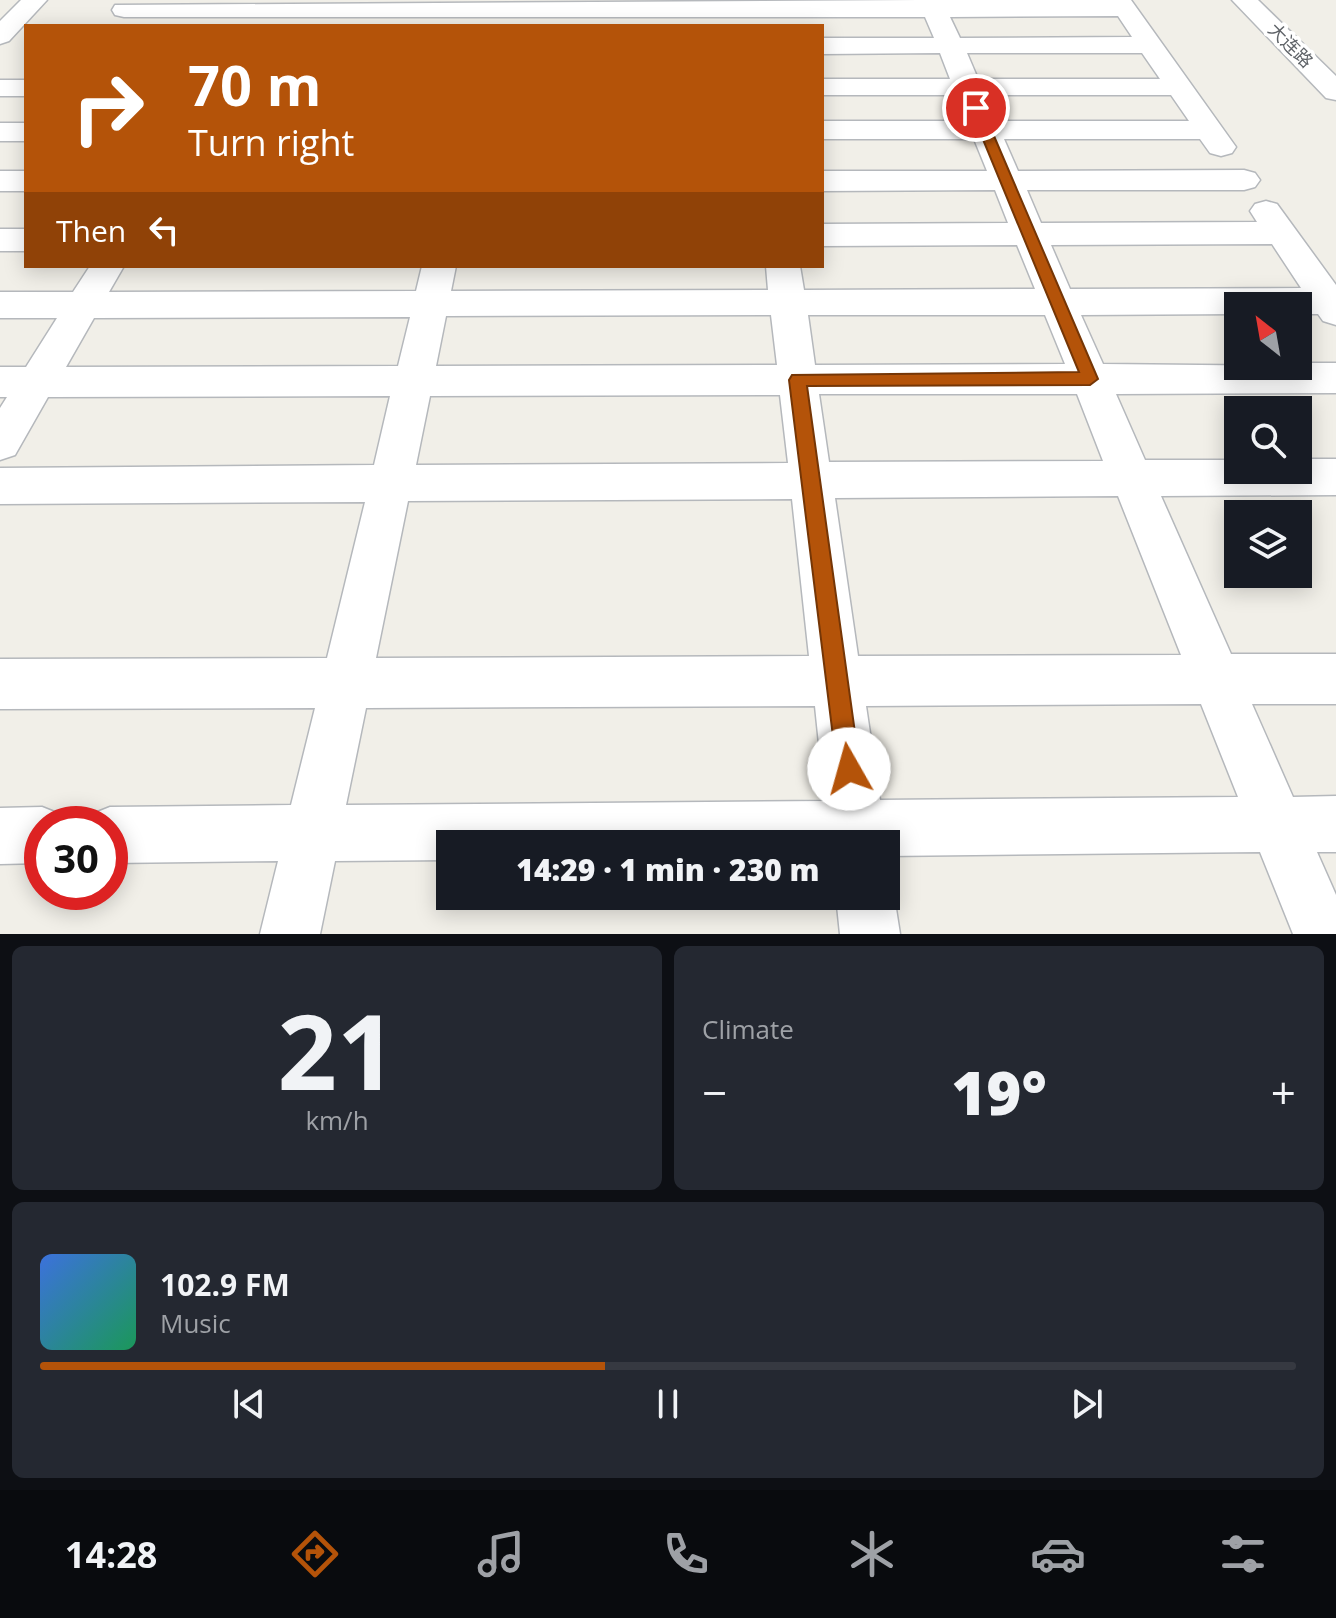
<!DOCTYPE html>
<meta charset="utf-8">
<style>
:root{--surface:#171b24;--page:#242831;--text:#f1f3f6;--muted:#9ea1a6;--line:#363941;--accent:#b45309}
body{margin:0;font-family:"Open Sans","Noto Sans SC",sans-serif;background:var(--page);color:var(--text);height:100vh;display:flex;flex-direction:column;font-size:30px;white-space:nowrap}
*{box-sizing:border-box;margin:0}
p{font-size:26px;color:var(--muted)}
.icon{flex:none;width:44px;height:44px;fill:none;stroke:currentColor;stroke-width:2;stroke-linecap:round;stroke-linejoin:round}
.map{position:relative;height:934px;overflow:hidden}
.sheet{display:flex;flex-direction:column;gap:12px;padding:12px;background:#0d0f14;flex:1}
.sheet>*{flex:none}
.banner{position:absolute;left:24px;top:24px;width:800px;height:244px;border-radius:0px;box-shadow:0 4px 20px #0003;background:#b45309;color:#fff;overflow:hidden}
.needle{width:52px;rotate:329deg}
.fabs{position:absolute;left:1224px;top:292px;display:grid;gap:16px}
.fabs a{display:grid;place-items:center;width:88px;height:88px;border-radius:0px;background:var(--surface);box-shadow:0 4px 20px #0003;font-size:40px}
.speed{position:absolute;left:24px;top:806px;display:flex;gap:16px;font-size:40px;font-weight:700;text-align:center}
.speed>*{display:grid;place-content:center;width:104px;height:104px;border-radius:50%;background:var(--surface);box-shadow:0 4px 20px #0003;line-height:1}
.speed .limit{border:12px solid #d22;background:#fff;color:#111}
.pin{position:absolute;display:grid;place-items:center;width:68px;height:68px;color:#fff;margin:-34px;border:4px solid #fff;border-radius:50%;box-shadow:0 2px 8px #0007}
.me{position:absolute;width:88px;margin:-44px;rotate:353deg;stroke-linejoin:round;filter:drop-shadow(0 0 6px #0008)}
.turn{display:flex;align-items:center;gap:28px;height:168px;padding:0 32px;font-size:36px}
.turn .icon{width:104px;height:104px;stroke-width:2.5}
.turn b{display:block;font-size:56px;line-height:68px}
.then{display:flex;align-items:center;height:76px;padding:0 32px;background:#0003;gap:16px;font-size:30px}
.big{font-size:60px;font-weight:800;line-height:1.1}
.sheet .widget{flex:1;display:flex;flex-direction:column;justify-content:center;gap:12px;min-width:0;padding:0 28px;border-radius:12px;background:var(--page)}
.sheet .dial{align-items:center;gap:0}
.dial b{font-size:104px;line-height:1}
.song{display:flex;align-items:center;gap:24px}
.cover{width:96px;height:96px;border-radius:12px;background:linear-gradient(135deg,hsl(220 70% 55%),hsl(150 70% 35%))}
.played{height:8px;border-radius:4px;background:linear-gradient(90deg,var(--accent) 45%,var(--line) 45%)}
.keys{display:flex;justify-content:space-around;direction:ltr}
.heat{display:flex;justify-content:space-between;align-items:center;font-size:44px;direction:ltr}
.sheet .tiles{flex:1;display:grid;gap:12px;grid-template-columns:1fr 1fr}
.widget:last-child{grid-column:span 2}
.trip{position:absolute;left:436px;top:830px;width:464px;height:80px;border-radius:0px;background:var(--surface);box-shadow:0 4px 20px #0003;font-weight:800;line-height:80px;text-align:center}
.dock{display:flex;height:128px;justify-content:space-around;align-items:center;background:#090b0e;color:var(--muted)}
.dock .icon{width:56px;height:56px}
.dock .on{color:var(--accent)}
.dock b{font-size:36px;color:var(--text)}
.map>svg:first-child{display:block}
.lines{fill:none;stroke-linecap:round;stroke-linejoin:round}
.minor-casing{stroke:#b5b8bc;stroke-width:3}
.minor{fill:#fff;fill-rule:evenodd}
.route{fill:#b45309;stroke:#753606;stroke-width:2}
.labels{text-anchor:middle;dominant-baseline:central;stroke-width:7;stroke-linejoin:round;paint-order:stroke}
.far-street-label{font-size:18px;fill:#5f6368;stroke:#fff}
</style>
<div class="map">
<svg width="1336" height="934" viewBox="0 0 1336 934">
<rect width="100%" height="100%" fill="#f1efe8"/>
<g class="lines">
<!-- minor casing -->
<g class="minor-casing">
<path id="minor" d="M21,0H47L9,41L0,44V21Z
M919,0H1131L1236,147L1232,153L1221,156L1210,153L1200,139H1004L1018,171L1244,170L1255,173L1260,180L1255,187L1244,190H1027L1041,223L1257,222L1250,211L1255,204L1266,201L1277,204L1336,285V325L1323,321L1318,314H1298V306H1238V314L1081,315L1103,364L1298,366V363H1336V393L1116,394L1145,460H1238V470H1298V459H1336V495L1161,496L1231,654H1336V704H1252L1293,797L1336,796V852H1317L1336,895V934H1293L1260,852L886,856V844H450V860L335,861L320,934H260L278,861L110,863V824H87L90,815L110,807L291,805L315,708L0,709V659L327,658L365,502L0,504V468L374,465L390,396L48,397L15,455L0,460V408L7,397H0V367H26L57,318H0V292H73L90,266H124L109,292L416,291L422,266H456L451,291L768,290L766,266H800L804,290L1035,289L1017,245L822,246V224L1008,223L995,190L822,191V171H987L974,139H822V121H967L957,95H822V79H950L940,53L822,54V38H934L925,17H124L115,15L112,10L115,5ZM1118,16L1132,37L960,38L950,17ZM967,53H1142L1160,79H978ZM985,95H1171L1189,121H996ZM1272,244L1301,288L1070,289L1051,245ZM771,315L777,365L436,366L446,316ZM808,315H1045L1065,364L815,365ZM410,317L398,366L66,367L94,318ZM819,394H1077L1103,461L829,462ZM780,395L788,463L416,465L430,396ZM1118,496L1181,655L858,656L835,498ZM792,499L809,656L376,658L408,501ZM1201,704L1238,797L880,800L866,706ZM815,706L825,801L346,805L366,708Z
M1232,0H1258L1336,76V100L1326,98Z
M0,80H26V96H0Z
M0,123H26V141H0Z
M0,171H26V191H0Z
M0,229H26V251H0Z
M42,807L62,815L65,824H42V863L0,864V808Z
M886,876L894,896L900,934H840L836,896H886Z"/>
</g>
<!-- minor -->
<use href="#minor" class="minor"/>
</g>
<!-- route -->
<path class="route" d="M972,106L982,108L1098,379L1090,385L807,386L860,769L857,777L849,781L841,777L837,769L789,380L792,375L1079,372L970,108Z"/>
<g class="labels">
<!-- far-street labels -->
<g class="far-street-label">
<text transform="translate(1291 45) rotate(45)">大连路</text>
</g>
</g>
</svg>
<div class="fabs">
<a><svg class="needle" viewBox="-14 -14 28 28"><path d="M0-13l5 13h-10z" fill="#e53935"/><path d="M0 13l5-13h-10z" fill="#9ea1a6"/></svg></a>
<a><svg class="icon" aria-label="search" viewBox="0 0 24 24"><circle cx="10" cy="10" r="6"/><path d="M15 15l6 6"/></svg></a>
<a><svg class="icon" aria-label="layers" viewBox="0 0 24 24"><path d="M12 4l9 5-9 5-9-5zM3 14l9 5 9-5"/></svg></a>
</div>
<div class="speed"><div class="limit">30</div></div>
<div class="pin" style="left:976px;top:108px;background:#d93025"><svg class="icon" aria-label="arrive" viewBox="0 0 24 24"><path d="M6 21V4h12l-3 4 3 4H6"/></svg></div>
<svg class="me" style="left:849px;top:769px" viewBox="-20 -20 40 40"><circle r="19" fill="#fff"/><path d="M0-13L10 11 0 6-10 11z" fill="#b45309"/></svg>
<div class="trip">14:29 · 1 min · 230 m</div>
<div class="banner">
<div class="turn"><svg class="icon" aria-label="right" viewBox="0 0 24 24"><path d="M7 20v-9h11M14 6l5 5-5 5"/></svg><div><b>70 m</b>Turn right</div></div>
<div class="then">Then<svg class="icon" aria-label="left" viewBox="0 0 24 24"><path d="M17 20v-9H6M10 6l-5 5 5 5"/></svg></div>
</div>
</div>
<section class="sheet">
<div class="tiles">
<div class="widget dial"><b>21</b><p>km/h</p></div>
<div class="widget"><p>Climate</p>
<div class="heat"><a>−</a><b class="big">19°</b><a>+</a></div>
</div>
<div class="widget">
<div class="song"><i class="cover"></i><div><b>102.9 FM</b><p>Music</p></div></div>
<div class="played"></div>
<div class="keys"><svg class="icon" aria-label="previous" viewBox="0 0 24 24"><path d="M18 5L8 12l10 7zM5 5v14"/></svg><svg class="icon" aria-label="pause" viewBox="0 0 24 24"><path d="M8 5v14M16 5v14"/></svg><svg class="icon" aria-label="next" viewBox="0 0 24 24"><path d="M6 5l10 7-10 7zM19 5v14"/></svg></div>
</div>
</div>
</section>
<nav class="dock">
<b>14:28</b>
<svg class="icon on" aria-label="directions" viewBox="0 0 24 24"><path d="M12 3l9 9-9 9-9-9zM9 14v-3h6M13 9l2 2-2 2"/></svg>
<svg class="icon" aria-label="music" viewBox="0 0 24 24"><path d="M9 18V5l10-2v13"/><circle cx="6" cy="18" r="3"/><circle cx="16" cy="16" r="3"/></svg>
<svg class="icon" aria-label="phone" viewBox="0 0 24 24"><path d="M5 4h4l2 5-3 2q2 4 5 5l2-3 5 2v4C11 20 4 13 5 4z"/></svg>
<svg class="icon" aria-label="climate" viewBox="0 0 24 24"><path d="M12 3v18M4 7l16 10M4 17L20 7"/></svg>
<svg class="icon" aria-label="car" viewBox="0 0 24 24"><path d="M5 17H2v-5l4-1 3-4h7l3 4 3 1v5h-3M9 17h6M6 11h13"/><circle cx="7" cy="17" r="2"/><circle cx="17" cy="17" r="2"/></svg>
<svg class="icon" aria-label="filters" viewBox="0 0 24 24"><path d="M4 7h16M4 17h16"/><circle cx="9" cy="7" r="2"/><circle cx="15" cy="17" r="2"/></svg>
</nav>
